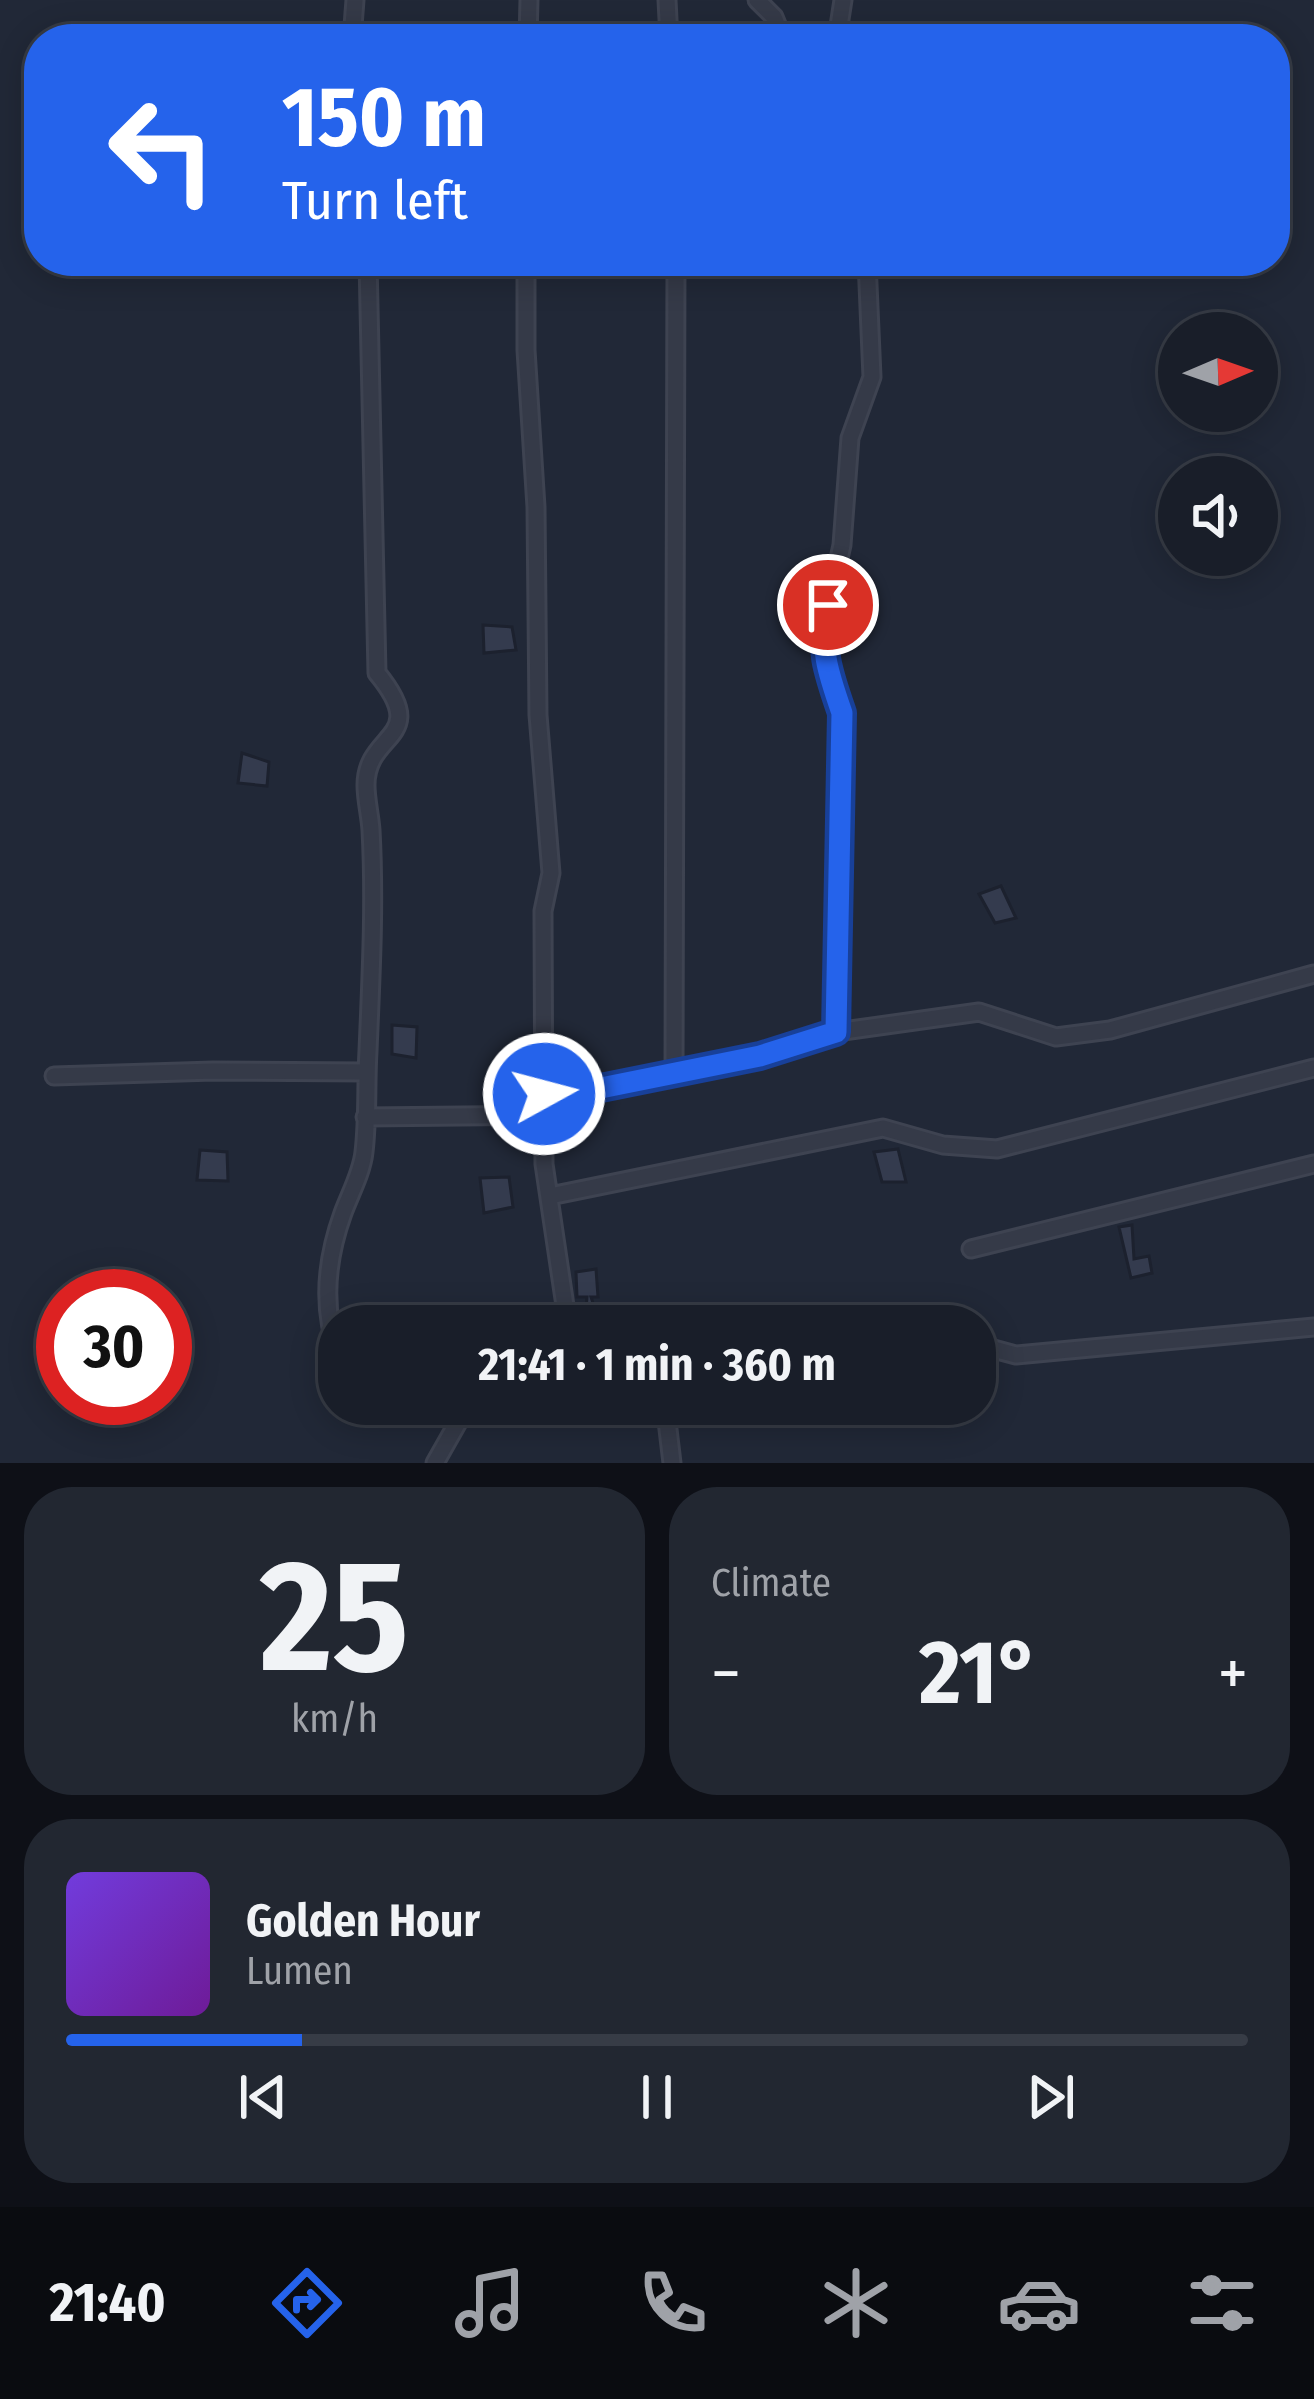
<!DOCTYPE html>
<meta charset="utf-8">
<style>
:root{--surface:#191e29;--page:#222731;--text:#f1f3f6;--muted:#9fa2a8;--line:#373c46;--accent:#2563eb}
body{margin:0;font-family:"Fira Sans Condensed",sans-serif;background:var(--page);color:var(--text);height:100vh;display:flex;flex-direction:column;font-size:45px;white-space:nowrap}
*{box-sizing:border-box;margin:0}
p{font-size:39px;color:var(--muted)}
.icon{flex:none;width:66px;height:66px;fill:none;stroke:currentColor;stroke-width:2;stroke-linecap:round;stroke-linejoin:round}
.map{position:relative;height:1463px;overflow:hidden}
.drawer{display:flex;flex-direction:column;gap:24px;padding:24px;background:#0e1017;flex:1}
.drawer>*{flex:none}
.guide{position:absolute;left:24px;top:24px;width:1266px;height:252px;border-radius:48px;box-shadow:0 6px 30px #0003,0 0 0 3px var(--line);background:#2563eb;color:#fff;overflow:hidden}
.needle{width:78px;rotate:88deg}
.fabs{position:absolute;left:1158px;top:312px;display:grid;gap:24px}
.fabs a{display:grid;place-items:center;width:120px;height:120px;border-radius:50%;background:var(--surface);box-shadow:0 6px 30px #0003,0 0 0 3px var(--line);font-size:60px}
.speed{position:absolute;left:36px;top:1269px;display:flex;gap:24px;font-size:60px;font-weight:700;text-align:center}
.speed>*{display:grid;place-content:center;width:156px;height:156px;border-radius:50%;background:var(--surface);box-shadow:0 6px 30px #0003,0 0 0 3px var(--line);line-height:1}
.speed .limit{border:18px solid #d22;background:#fff;color:#111}
.pin{position:absolute;display:grid;place-items:center;width:102px;height:102px;color:#fff;margin:-51px;border:6px solid #fff;border-radius:50%;box-shadow:0 3px 12px #0007}
.me{position:absolute;width:132px;margin:-66px;rotate:83deg;stroke-linejoin:round;filter:drop-shadow(0 0 9px #0008)}
.turn{display:flex;align-items:center;gap:42px;height:252px;padding:0 60px;font-size:54px}
.turn .icon{width:156px;height:156px;stroke-width:2.5}
.turn b{display:block;font-size:84px;line-height:102px}
.big{font-size:90px;font-weight:700;line-height:1.1}
.drawer .tile{flex:1;display:flex;flex-direction:column;justify-content:center;gap:18px;min-width:0;padding:0 42px;border-radius:48px;background:var(--page)}
.drawer .dial{align-items:center;gap:0}
.dial b{font-size:156px;line-height:1}
.song{display:flex;align-items:center;gap:36px}
.cover{width:144px;height:144px;border-radius:18px;background:linear-gradient(135deg,hsl(260 70% 55%),hsl(280 70% 35%))}
.played{height:12px;border-radius:6px;background:linear-gradient(90deg,var(--accent) 20%,var(--line) 20%)}
.keys{display:flex;justify-content:space-around;direction:ltr}
.heat{display:flex;justify-content:space-between;align-items:center;font-size:66px;direction:ltr}
.drawer .tiles{flex:1;display:grid;gap:24px;grid-template-columns:1fr 1fr}
.tile:last-child{grid-column:span 2}
.trip{position:absolute;left:318px;top:1305px;width:678px;height:120px;border-radius:48px;background:var(--surface);box-shadow:0 6px 30px #0003,0 0 0 3px var(--line);font-weight:700;line-height:120px;text-align:center}
.menu{display:flex;height:192px;justify-content:space-around;align-items:center;background:#0a0c10;color:var(--muted)}
.menu .icon{width:84px;height:84px}
.menu .on{color:var(--accent)}
.menu b{font-size:54px;color:var(--text)}
.map>svg:first-child{display:block}
.building{fill:#343b4e;stroke:#1c212e;stroke-width:3}
.lines{fill:none;stroke-linecap:round;stroke-linejoin:round}
.minor-casing{stroke:#3e4351;stroke-width:21}
.minor{stroke:#353a48;stroke-width:15}
.route-casing{stroke:#184099;stroke-width:30}
.route{stroke:#2563eb;stroke-width:21}
</style>
<div class="map">
<svg width="1314" height="1463" viewBox="0 0 1314 1463">
<rect width="100%" height="100%" fill="#212837"/>
<!-- building -->
<path class="building" d="M483,625L512,627L516,650L484,653Z
M242,753L269,762L267,786L238,783Z
M1001,886L1016,918L995,923L979,894Z
M392,1025L417,1027L416,1058L392,1054Z
M898,1149L906,1182H882L874,1152Z
M200,1150L227,1152L228,1181L197,1180Z
M509,1177L513,1207L484,1213L480,1178Z
M1132,1225L1134,1259L1149,1256L1152,1273L1131,1278L1119,1227Z
M596,1269L598,1297H591L596,1312L585,1321L587,1297H577L576,1272Z"/>
<g class="lines">
<!-- minor casing -->
<g class="minor-casing">
<path id="minor" d="M667,0L669,39
M757,0L774,17L783,39
M352,39L355,0
M528,39L529,0
M837,39L843,0
M526,261V350L536,507L538,715L551,873L543,911L544,1164L568,1326
M836,1032L842,713L828,674L822,635L842,545L850,438L872,377L867,261
M674,1073L676,261
M54,1076L213,1071L367,1072
M544,1094L576,1093L760,1056L836,1032L979,1012L1056,1037L1110,1030L1314,974
M365,1117L544,1115
M550,1196L883,1128L943,1145L997,1149L1314,1068
M971,1249L1314,1164
M869,1320L880,1326
M975,1344L1016,1355L1314,1327
M339,1356C321,1308 326,1260 343,1213C350,1194 362,1172 364,1152C368,1119 366,1084 368,1051C371,978 375,904 371,830C370,815 366,800 366,785C366,731 432,740 377,673L368,261
M665,1404L672,1463
M435,1463L461,1417"/>
</g>
<!-- minor -->
<use href="#minor" class="minor"/>
</g>
<g class="lines">
<!-- route casing -->
<g class="route-casing">
<path id="route" d="M544,1094L576,1093L760,1056L836,1032L842,713C828,673 819,648 828,605"/>
</g>
<!-- route -->
<use href="#route" class="route"/>
</g>
</svg>
<div class="fabs">
<a><svg class="needle" viewBox="-14 -14 28 28"><path d="M0-13l5 13h-10z" fill="#e53935"/><path d="M0 13l5-13h-10z" fill="#9fa2a8"/></svg></a>
<a><svg class="icon" aria-label="sound" viewBox="0 0 24 24"><path d="M4 9h4l5-4v14l-5-4H4zM17 9q2 3 0 6"/></svg></a>
</div>
<div class="speed"><div class="limit">30</div></div>
<div class="pin" style="left:828px;top:605px;background:#d93025"><svg class="icon" aria-label="arrive" viewBox="0 0 24 24"><path d="M6 21V4h12l-3 4 3 4H6"/></svg></div>
<svg class="me" style="left:544px;top:1094px" viewBox="-20 -20 40 40"><circle r="17" fill="#2563eb" stroke="#fff" stroke-width="3"/><path d="M0-11L8 9 0 5-8 9z" fill="#fff"/></svg>
<div class="trip">21:41 · 1 min · 360 m</div>
<div class="guide">
<div class="turn"><svg class="icon" aria-label="left" viewBox="0 0 24 24"><path d="M17 20v-9H6M10 6l-5 5 5 5"/></svg><div><b>150 m</b>Turn left</div></div>
</div>
</div>
<section class="drawer">
<div class="tiles">
<div class="tile dial"><b>25</b><p>km/h</p></div>
<div class="tile"><p>Climate</p>
<div class="heat"><a>−</a><b class="big">21°</b><a>+</a></div>
</div>
<div class="tile">
<div class="song"><i class="cover"></i><div><b>Golden Hour</b><p>Lumen</p></div></div>
<div class="played"></div>
<div class="keys"><svg class="icon" aria-label="previous" viewBox="0 0 24 24"><path d="M18 5L8 12l10 7zM5 5v14"/></svg><svg class="icon" aria-label="pause" viewBox="0 0 24 24"><path d="M8 5v14M16 5v14"/></svg><svg class="icon" aria-label="next" viewBox="0 0 24 24"><path d="M6 5l10 7-10 7zM19 5v14"/></svg></div>
</div>
</div>
</section>
<nav class="menu">
<b>21:40</b>
<svg class="icon on" aria-label="directions" viewBox="0 0 24 24"><path d="M12 3l9 9-9 9-9-9zM9 14v-3h6M13 9l2 2-2 2"/></svg>
<svg class="icon" aria-label="music" viewBox="0 0 24 24"><path d="M9 18V5l10-2v13"/><circle cx="6" cy="18" r="3"/><circle cx="16" cy="16" r="3"/></svg>
<svg class="icon" aria-label="phone" viewBox="0 0 24 24"><path d="M5 4h4l2 5-3 2q2 4 5 5l2-3 5 2v4C11 20 4 13 5 4z"/></svg>
<svg class="icon" aria-label="climate" viewBox="0 0 24 24"><path d="M12 3v18M4 7l16 10M4 17L20 7"/></svg>
<svg class="icon" aria-label="car" viewBox="0 0 24 24"><path d="M5 17H2v-5l4-1 3-4h7l3 4 3 1v5h-3M9 17h6M6 11h13"/><circle cx="7" cy="17" r="2"/><circle cx="17" cy="17" r="2"/></svg>
<svg class="icon" aria-label="filters" viewBox="0 0 24 24"><path d="M4 7h16M4 17h16"/><circle cx="9" cy="7" r="2"/><circle cx="15" cy="17" r="2"/></svg>
</nav>
